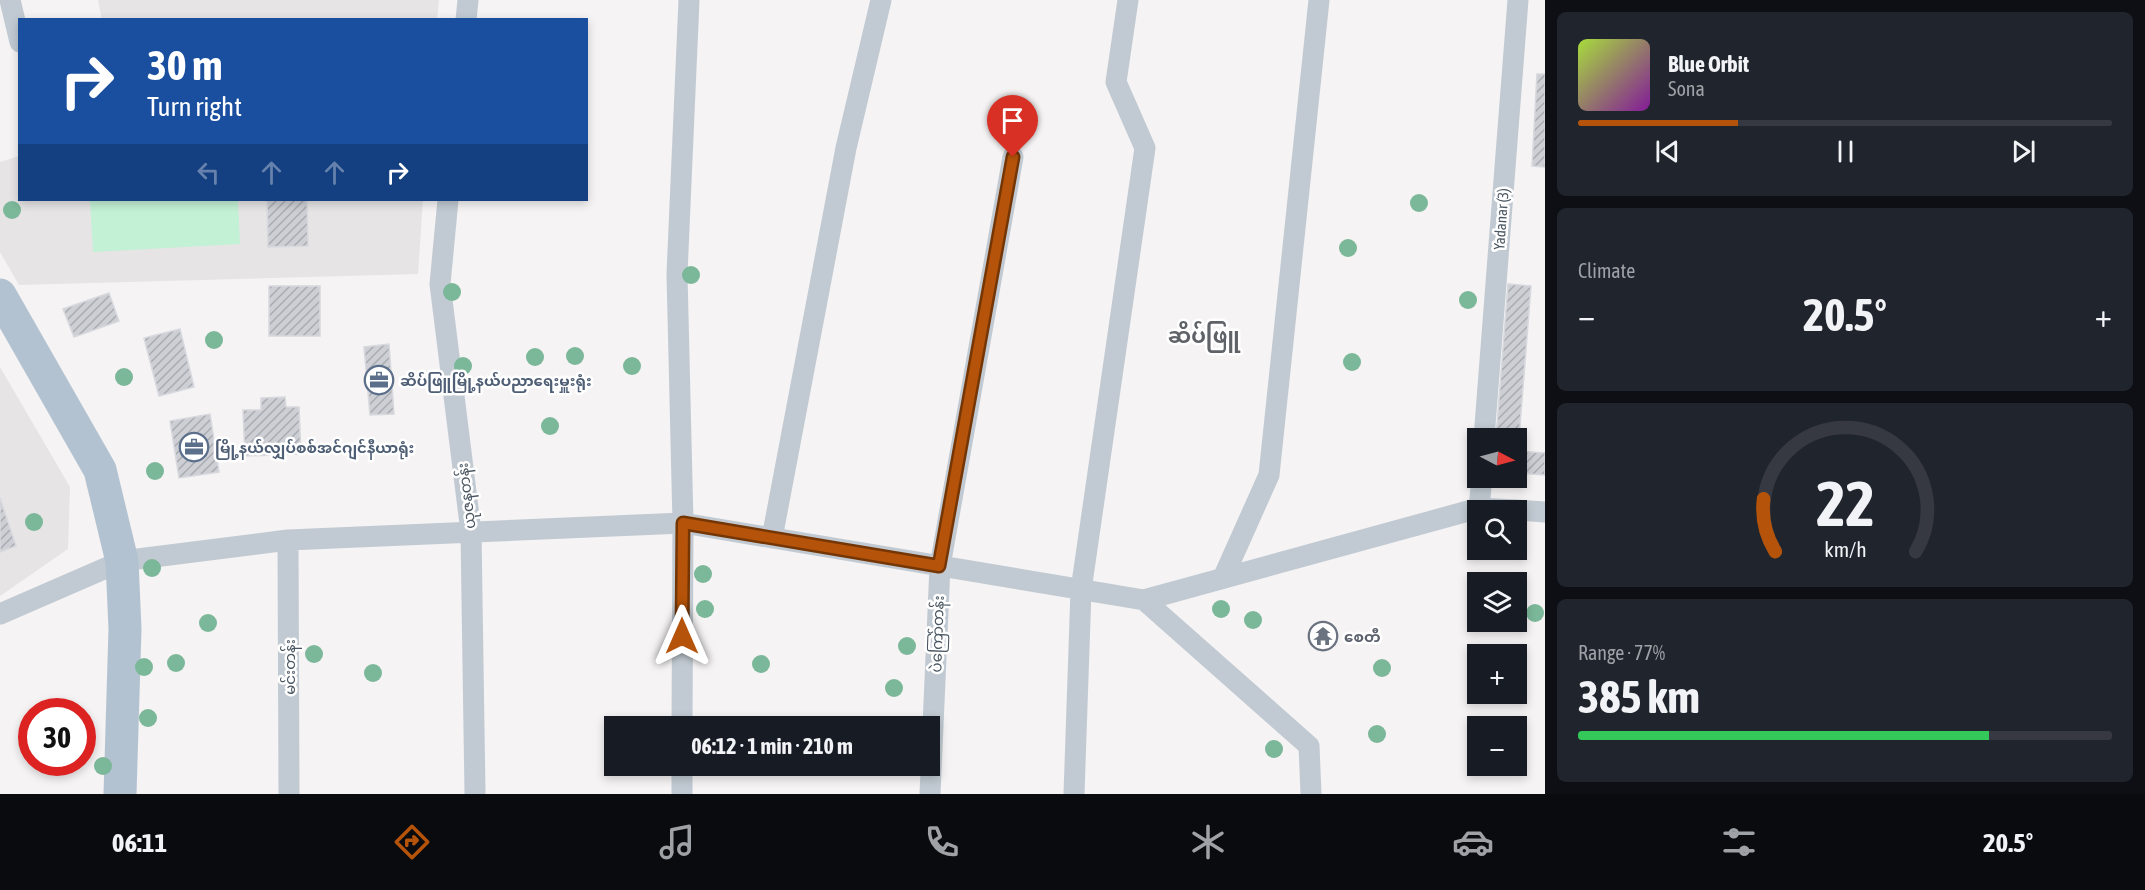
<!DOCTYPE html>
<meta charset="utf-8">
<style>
:root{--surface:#171b24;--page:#20242c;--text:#f1f3f6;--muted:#9ea1a6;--line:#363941;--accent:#b45309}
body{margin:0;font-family:"Asap Condensed","Noto Sans Myanmar",sans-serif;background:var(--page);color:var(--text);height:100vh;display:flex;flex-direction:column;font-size:22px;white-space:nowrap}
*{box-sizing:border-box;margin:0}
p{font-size:20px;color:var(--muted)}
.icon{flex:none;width:33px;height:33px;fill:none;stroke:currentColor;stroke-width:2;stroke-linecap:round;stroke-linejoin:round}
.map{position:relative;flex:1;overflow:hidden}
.sheet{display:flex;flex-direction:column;gap:12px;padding:12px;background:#0d0f14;width:600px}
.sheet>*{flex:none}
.guide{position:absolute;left:18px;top:18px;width:570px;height:183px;border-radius:0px;box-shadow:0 3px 9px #0003;background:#1a4fa0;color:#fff;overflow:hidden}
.needle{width:39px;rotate:96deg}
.controls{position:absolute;left:1467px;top:428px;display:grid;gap:12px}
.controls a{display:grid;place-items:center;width:60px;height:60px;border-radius:0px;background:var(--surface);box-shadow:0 3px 9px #0003;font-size:30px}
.speed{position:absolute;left:18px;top:698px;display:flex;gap:12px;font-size:30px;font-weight:700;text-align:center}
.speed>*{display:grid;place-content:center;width:78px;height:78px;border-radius:50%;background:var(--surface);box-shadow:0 3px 9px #0003;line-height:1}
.speed .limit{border:9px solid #d22;background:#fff;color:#111}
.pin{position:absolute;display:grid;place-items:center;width:51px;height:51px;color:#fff;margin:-62px -26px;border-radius:50% 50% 50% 0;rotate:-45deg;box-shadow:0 0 6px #0007}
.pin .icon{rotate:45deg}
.me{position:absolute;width:66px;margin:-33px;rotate:0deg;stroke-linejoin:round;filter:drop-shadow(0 0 4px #0008)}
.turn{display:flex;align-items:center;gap:21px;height:126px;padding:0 30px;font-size:27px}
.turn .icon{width:78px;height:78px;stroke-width:2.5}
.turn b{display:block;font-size:42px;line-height:51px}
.lanes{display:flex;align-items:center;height:57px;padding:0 30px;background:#0003;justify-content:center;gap:30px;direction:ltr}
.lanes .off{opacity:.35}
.big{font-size:45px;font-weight:700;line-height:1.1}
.sheet .card{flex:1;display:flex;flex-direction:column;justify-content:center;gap:9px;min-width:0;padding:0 21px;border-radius:9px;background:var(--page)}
.sheet .dial{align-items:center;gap:0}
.dial svg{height:156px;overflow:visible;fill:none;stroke:var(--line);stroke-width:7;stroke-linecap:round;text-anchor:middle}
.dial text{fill:var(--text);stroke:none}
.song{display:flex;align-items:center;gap:18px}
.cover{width:72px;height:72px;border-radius:9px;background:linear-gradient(135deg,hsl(80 70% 55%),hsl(290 70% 35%))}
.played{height:6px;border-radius:3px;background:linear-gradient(90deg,var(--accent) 30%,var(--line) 30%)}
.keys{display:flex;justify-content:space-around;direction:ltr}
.heat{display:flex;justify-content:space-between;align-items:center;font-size:33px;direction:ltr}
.charge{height:9px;border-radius:4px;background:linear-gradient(90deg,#34c759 77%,var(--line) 0)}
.trip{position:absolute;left:604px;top:716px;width:336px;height:60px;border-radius:0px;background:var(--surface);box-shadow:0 3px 9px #0003;font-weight:700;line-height:60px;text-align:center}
.tab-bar{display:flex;height:96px;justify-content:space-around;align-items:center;background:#090b0e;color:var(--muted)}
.tab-bar .icon{width:42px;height:42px}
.tab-bar .current{color:var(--accent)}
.tab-bar b{font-size:27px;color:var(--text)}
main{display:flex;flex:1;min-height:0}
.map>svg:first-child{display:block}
.education{fill:#e6e4e5}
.park{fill:#c3f1d5}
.building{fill:url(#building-hatch);stroke:#d7d9de;stroke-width:1.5}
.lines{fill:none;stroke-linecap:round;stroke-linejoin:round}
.street{stroke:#c1cad2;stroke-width:21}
.primary{stroke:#b3c2d1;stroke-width:33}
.tree{fill:#7bb799}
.route-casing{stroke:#753606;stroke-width:15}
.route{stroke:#b45309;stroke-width:10}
.labels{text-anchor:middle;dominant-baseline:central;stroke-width:5;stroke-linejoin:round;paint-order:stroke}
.street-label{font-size:15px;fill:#4a5661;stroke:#fff}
.service-label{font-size:15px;font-weight:bold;fill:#4e5e75;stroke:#fff;text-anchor:start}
.worship-label{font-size:15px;font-weight:bold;fill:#5b616d;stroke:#fff;text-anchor:start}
.district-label{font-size:21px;font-weight:bold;fill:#5f6368;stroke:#fff}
</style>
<main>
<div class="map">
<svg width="1545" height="794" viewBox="0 0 1545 794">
<defs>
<pattern id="building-hatch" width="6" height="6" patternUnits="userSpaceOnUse" patternTransform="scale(1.5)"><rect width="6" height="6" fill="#cdcfd5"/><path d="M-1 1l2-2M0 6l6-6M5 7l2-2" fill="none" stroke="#a8abb0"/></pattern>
</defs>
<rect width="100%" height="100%" fill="#f5f3f3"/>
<!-- education -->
<path class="education" d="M98,0H439L437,19L102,20Z
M19,156L20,200H423L418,274L19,285L0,252V162Z
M0,367L70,487L68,549L0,596Z"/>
<!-- park -->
<path class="park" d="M90,200H238L240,244L93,252Z"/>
<!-- building -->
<path class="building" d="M1537,74H1545V167L1532,166Z
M267,200H307L308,246L268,247Z
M1508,284L1531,286L1518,451L1545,453V475L1516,473V438H1496Z
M269,286H320V336H269Z
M109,293L119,321L74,337L63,309Z
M180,329L194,387L159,396L144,338Z
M389,344L394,414L370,415L364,347Z
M285,397L286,407H299L301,454L245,456L243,410H261V398Z
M210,414L219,472L179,478L170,421Z
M0,498L16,546L0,552Z"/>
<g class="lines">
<!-- street -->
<path class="street" d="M10,0L20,42
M466,20L468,0
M448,200L440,284L471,532L475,794
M1484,438L1518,0
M1479,508L1482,477
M1516,510L1545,512
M772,538L846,148L881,0
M288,540L289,794
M1223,578L1269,475L1319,0
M1144,600L1309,746L1311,794
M0,614L122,561L288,540L683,523L1144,600L1479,508L1515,510
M682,726L683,523L677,274L689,0
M682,794V765
M930,794L940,566L1013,157
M1074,794L1081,590L1145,148L1116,82L1128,0"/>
<!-- primary -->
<path class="primary" d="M0,295L100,470L122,561L125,629L120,794"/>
</g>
<!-- trees -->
<g class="tree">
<circle cx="1419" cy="203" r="9"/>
<circle cx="12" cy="210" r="9"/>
<circle cx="1348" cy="248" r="9"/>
<circle cx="691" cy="275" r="9"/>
<circle cx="452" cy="292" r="9"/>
<circle cx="1468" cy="300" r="9"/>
<circle cx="214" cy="340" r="9"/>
<circle cx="575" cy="356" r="9"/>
<circle cx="535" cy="357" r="9"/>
<circle cx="1352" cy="362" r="9"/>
<circle cx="463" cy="366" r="9"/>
<circle cx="632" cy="366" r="9"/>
<circle cx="124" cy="377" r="9"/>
<circle cx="550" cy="426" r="9"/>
<circle cx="155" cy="471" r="9"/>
<circle cx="34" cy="522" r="9"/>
<circle cx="152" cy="568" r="9"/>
<circle cx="703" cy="574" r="9"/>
<circle cx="705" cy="609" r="9"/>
<circle cx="1221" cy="609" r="9"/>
<circle cx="1535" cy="613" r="9"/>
<circle cx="1253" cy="620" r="9"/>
<circle cx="208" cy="623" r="9"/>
<circle cx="907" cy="646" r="9"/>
<circle cx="314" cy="654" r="9"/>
<circle cx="176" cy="663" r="9"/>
<circle cx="761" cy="664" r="9"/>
<circle cx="144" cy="667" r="9"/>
<circle cx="1382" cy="668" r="9"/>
<circle cx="373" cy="673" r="9"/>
<circle cx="894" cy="688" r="9"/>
<circle cx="148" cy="718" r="9"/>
<circle cx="1377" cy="734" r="9"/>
<circle cx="1274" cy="749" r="9"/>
<circle cx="103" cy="766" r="9"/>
</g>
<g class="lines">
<!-- route casing -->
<g class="route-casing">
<path id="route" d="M682,636L683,523L939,566L1013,157"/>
</g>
<!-- route -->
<use href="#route" class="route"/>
</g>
<!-- icons -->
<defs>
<g id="office-ring" transform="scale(1.5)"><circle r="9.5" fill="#fff" stroke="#5c6f8a" stroke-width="1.5"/><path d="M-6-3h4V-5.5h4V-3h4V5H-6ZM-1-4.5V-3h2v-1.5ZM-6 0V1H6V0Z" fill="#5c6f8a"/></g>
<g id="temple-ring" transform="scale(1.5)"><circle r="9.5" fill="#fff" stroke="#6b7280" stroke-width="1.5"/><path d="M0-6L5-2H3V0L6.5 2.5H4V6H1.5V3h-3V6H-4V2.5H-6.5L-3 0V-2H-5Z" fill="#6b7280"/></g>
</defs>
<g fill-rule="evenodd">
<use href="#office-ring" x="379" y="380"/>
<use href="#office-ring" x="194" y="447"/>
<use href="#temple-ring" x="1323" y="636"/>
</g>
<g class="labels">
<!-- street labels -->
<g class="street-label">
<text transform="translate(1501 219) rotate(-86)">Yadanar (3)</text>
<text transform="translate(466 496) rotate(-97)">ယုဇနတန်း</text>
<text transform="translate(937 634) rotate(-88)">ပဲကြော်တန်း</text>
<text transform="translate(289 667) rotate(-90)">မင်းတန်း</text>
</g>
<!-- service labels -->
<g class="service-label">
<text x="400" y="380">ဆိပ်ဖြူမြို့နယ်ပညာရေးမှူးရုံး</text>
<text x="215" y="447">မြို့နယ်လျှပ်စစ်အင်ဂျင်နီယာရုံး</text>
</g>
<!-- worship labels -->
<g class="worship-label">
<text x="1344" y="636">စေတီ</text>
</g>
<!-- district labels -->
<g class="district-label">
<text x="1204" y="335">ဆိပ်ဖြူ</text>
</g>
</g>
</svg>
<div class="controls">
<a><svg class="needle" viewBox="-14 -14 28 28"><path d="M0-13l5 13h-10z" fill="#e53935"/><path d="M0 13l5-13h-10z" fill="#9ea1a6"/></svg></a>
<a><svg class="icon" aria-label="search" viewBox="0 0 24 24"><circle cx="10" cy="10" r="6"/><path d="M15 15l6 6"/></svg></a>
<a><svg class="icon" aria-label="layers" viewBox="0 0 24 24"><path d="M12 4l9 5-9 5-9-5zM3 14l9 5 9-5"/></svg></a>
<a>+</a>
<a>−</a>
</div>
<div class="speed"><div class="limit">30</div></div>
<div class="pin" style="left:1013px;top:157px;background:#d93025"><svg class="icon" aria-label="arrive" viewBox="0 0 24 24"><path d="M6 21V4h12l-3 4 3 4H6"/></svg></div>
<svg class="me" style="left:682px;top:636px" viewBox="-20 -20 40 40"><path d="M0-17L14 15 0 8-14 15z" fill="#b45309" stroke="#fff" stroke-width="4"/></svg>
<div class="trip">06:12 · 1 min · 210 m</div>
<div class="guide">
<div class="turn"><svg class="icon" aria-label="right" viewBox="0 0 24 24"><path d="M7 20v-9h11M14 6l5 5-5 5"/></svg><div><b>30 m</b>Turn right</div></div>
<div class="lanes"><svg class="icon off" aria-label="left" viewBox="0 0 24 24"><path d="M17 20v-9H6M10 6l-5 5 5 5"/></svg><svg class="icon off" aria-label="ahead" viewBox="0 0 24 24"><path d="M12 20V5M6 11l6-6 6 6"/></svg><svg class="icon off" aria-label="ahead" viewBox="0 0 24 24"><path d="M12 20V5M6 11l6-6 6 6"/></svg><svg class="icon" aria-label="right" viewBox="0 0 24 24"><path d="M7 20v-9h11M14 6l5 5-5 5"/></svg></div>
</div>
</div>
<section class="sheet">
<div class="card">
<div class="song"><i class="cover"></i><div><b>Blue Orbit</b><p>Sona</p></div></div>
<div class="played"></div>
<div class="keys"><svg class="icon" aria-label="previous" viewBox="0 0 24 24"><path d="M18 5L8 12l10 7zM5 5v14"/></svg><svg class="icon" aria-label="pause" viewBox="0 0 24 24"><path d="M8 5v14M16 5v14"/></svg><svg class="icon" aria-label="next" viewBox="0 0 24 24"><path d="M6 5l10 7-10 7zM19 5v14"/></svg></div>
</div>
<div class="card"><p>Climate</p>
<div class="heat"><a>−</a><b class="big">20.5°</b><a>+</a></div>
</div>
<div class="card dial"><svg viewBox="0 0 100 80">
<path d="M14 69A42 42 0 1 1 86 69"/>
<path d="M14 69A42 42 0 0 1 8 42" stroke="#b45309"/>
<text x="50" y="56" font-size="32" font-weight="700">22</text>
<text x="50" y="72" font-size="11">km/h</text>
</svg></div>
<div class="card"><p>Range · 77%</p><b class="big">385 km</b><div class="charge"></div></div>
</section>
</main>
<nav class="tab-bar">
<b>06:11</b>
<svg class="icon current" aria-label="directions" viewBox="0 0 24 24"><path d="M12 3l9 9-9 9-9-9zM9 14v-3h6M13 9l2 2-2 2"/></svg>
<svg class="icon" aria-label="music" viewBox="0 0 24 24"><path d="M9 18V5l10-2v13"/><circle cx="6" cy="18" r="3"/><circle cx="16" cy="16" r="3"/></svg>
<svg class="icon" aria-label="phone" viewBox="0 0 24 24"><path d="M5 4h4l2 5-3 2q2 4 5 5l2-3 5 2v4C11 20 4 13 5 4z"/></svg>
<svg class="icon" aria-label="climate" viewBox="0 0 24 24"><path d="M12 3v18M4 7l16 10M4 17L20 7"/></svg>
<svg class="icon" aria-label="car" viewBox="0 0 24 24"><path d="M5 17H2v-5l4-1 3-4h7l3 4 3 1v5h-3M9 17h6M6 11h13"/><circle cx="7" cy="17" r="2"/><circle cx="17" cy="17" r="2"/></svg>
<svg class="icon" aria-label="filters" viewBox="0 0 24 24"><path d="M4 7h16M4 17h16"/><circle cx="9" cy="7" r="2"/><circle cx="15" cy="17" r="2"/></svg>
<b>20.5°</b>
</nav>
